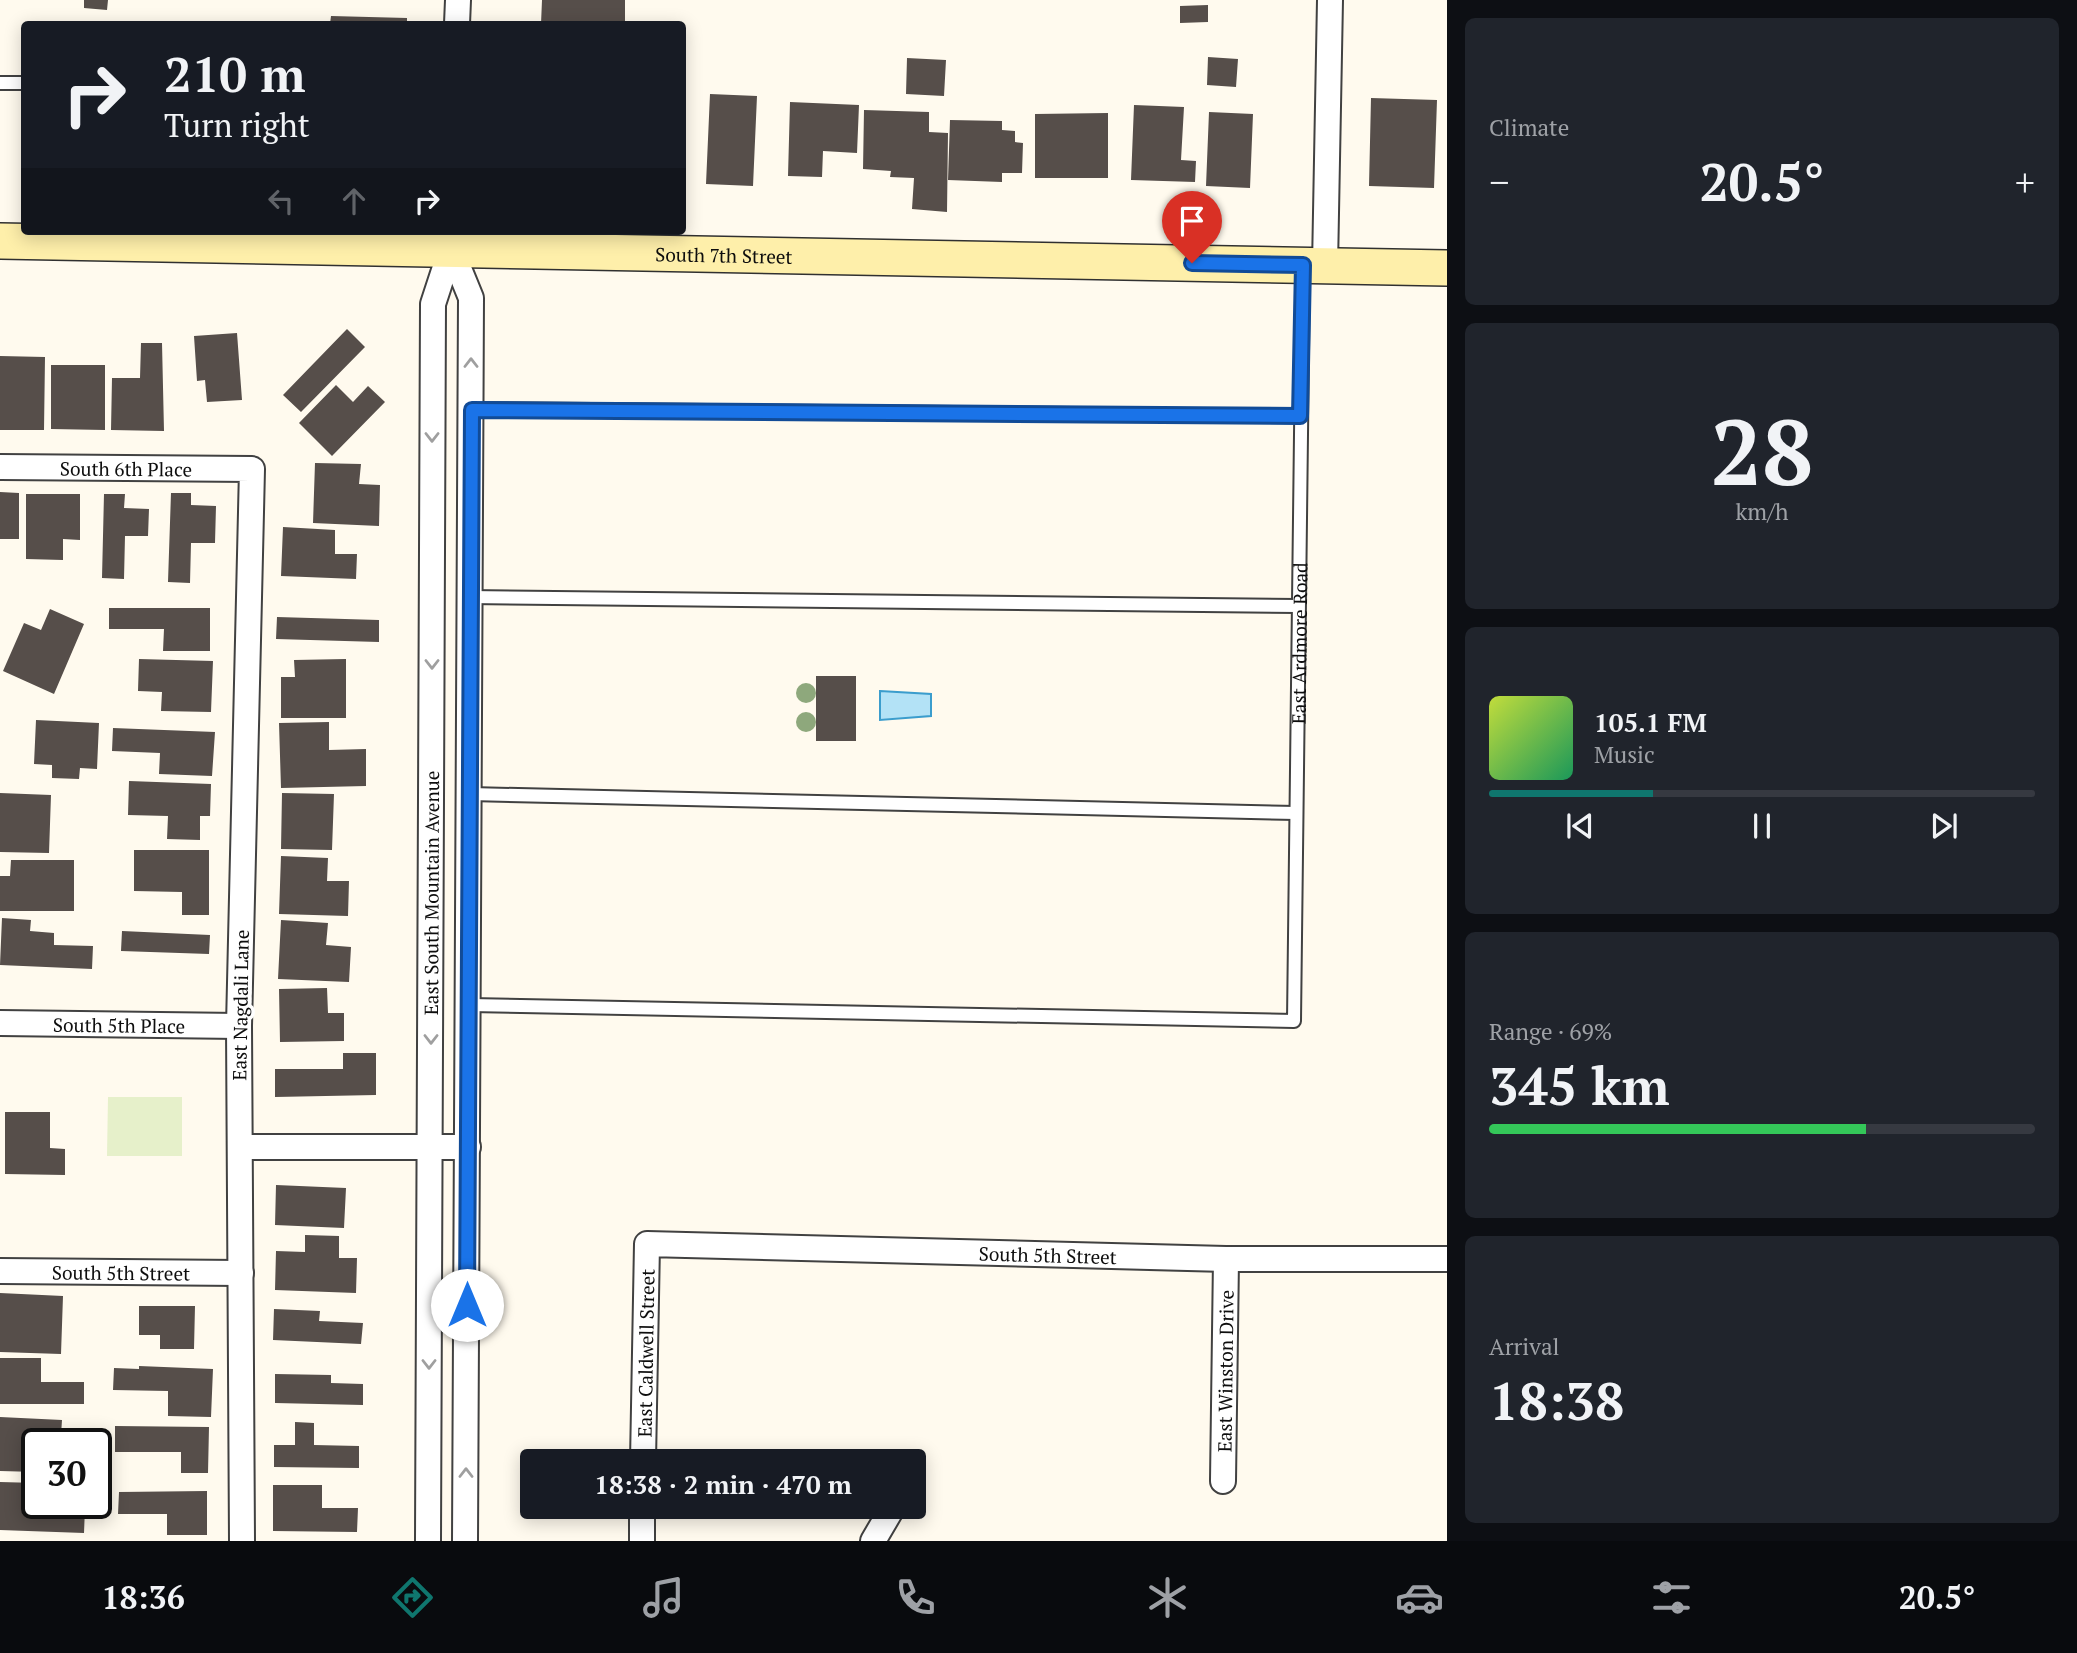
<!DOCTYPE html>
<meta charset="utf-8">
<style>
:root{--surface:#171b24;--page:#20242c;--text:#f1f3f6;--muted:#9ea1a6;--line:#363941;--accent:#0f766e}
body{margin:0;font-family:"PT Serif",serif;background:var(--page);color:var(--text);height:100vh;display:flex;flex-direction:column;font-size:26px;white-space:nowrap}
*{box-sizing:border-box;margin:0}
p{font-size:23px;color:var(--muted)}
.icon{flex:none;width:38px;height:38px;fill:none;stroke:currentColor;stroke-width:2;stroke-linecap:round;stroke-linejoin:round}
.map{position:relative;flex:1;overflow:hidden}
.panel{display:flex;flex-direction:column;gap:18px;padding:18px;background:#0d0f14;width:630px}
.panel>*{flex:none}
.banner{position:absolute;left:21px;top:21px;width:665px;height:214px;border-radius:7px;box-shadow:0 4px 18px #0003;background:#171b24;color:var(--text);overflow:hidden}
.speed{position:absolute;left:21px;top:1428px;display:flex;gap:14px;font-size:35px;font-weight:700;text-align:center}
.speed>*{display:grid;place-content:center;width:91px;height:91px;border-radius:50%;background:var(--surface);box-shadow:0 4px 18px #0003;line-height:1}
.speed .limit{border:4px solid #111;border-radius:10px;background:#fff;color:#111}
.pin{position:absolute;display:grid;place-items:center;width:60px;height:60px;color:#fff;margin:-72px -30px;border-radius:50% 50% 50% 0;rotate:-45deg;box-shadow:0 0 7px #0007}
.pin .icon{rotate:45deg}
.me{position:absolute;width:77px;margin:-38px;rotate:0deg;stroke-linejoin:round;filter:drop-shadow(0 0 5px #0008)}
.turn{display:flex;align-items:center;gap:24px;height:147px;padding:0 28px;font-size:32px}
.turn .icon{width:91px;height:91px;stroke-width:2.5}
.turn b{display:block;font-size:49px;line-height:60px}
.lanes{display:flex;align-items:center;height:66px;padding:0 28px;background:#0003;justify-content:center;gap:35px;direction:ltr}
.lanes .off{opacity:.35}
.big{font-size:52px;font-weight:600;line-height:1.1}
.panel .widget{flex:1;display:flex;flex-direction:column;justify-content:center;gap:10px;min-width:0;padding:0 24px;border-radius:10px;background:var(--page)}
.panel .dial{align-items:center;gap:0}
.dial b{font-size:91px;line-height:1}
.song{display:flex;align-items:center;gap:21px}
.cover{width:84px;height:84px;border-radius:10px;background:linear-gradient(135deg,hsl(70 70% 55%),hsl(150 70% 35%))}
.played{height:7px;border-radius:4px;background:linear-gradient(90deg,var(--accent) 30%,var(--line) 30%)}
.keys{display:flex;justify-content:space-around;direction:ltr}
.heat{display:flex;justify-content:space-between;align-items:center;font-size:38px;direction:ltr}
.charge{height:10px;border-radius:5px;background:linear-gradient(90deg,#34c759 69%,var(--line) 0)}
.trip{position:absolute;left:520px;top:1449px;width:406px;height:70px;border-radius:7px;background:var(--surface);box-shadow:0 4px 18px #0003;font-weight:600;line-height:70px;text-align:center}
.dock{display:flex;height:112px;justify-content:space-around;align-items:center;background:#090b0e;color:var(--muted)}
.dock .icon{width:49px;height:49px}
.dock .on{color:var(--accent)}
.dock b{font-size:32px;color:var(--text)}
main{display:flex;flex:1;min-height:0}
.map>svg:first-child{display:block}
.pitch{fill:#e6f0ca}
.water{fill:#b3e2f6;stroke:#3b9dcd;stroke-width:2}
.building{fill:#564e4a}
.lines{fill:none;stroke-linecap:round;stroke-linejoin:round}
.lane-casing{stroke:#414141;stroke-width:16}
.street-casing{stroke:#414141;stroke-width:28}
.secondary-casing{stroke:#303030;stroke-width:38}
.lane{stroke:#fff;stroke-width:12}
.street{stroke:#fff;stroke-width:24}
.secondary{stroke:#feefaa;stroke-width:35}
.tree{fill:#8ea87c}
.oneway{stroke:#9f9f9f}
.route-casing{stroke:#114b97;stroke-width:18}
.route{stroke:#1a73e8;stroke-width:12}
.labels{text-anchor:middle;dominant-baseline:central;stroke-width:7;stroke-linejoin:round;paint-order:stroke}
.street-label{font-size:19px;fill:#0e0e0e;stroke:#fff}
</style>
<main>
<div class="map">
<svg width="1447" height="1541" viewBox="0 0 1447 1541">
<rect width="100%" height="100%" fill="#fffaee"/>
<!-- pitch -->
<path class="pitch" d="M108,1097H182V1156H107Z"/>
<!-- water -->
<path class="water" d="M880,691L931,694V716L880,720Z"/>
<!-- building -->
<path class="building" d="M84,0H108L107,10L84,8Z
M542,0H625V24H541Z
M1208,5V22L1180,23V6Z
M331,16L407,18V24H330Z
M1208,57L1238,59L1236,87L1207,85Z
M907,58L946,60L944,96L906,94Z
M710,94L757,96L753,186L706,184Z
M1371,98L1437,100L1434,188L1369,186Z
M790,102L859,105L857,153L823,151L822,177L788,176Z
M1134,105L1184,107L1181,160L1196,161L1195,182L1131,180Z
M864,110L929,112V132L948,133L947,212L912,209L914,178L890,177L891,171L863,169Z
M1209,112L1253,114L1250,188L1206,186Z
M1108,113V178H1035V114Z
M950,120L1002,121V130L1015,131V142L1023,143L1022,173H1002V182L948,180Z
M347,329L365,347L301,412L283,395Z
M237,333L242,400L207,402L205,380L197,381L194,336Z
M141,343H162L164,431L111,430L112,378H140Z
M0,356L45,357L44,430H0Z
M51,365H105V430L51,429Z
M336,385L353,402L368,386L385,402L332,456L299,423Z
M315,463L361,464L359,484L380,485L379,526L313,523Z
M0,492L19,493V539H0Z
M171,493H191V505L216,506L215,543H191L190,583L168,582Z
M26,494H80V540L63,539V560L26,559Z
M104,494H125L124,508L149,509L148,536H125L124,579L102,578Z
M283,527L335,530V554H357L356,579L281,576Z
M109,608H210V651H163L164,629H109Z
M50,609L84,624L54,694L3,671L24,623L41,630Z
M277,617L379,620V642L276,639Z
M139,659L213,661L211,712L161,711L162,692L138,691Z
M346,659V718H281V677H295L294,660Z
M816,676H856V741H816Z
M36,720L99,723L97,769L80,768L79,779L52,778V765L34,764Z
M329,722V750L366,749V786L281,788L279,723Z
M113,728L215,732L212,776L159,774L160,753L112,751Z
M129,781L211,784L210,816H200V840L167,839L168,816L128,815Z
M0,793L51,795L49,853L0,852Z
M282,793L334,794L332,850L281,849Z
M134,850H209V915H182V892L134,891Z
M281,856L328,858L327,881H349L348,916L279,914Z
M11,860H74V911H0V876H10Z
M2,918L31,920L30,931L54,933V945L93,946L92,969L0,965Z
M281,920L328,923L326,945L351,947L349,982L278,979Z
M122,931L210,935L209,954L121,951Z
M327,988L328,1013H344V1041L280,1042L279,989Z
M343,1053H376V1095L275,1097V1069H343Z
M5,1112H50V1148L65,1149V1175L5,1174Z
M276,1185L346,1188L344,1228L275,1225Z
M305,1235L339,1236V1258H357L356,1293L275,1290L276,1251L305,1252Z
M0,1293L63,1296L61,1354L0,1352Z
M139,1306H195L194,1349H160V1335H139Z
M274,1309L320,1311L319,1321L363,1323L361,1344L273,1340Z
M0,1358H41V1382H84V1404H0Z
M139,1366L213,1369L211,1417L168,1416V1391L113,1390L114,1368L139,1369Z
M275,1374L331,1375V1383L363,1384V1405L275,1403Z
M0,1417L62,1420L61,1435H81V1444H37V1472L0,1471Z
M295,1422L314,1423V1445L359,1446V1468L274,1467V1445H295Z
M115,1426L209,1427L208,1473H181V1452H115Z
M0,1482L37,1483V1503H46V1507L85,1508L84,1533L0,1530Z
M273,1485H322V1508H358L357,1532L273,1531Z
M207,1491V1535H167V1514H118L119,1492Z"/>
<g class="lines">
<!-- lane casing -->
<g class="lane-casing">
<g id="lane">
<path d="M0,83H24"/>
<path d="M472,409L1300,416"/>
<path d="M468,597L1297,606"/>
<path d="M470,794L1296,813"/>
<path id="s1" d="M470,1005L1294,1021L1303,267"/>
</g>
</g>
<!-- street casing -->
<g class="street-casing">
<g id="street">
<path d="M457,24L458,0"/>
<path d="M451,249L471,298L465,1541"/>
<path d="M1325,266L1330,0"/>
<path id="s2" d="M0,467L252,469L239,1026L242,1541"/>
<path id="s3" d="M0,1023L239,1026"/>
<path d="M240,1147H468"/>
<path id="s4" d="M0,1271L241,1273"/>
<path id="s5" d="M643,1461L647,1244L1226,1259H1447"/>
<path id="s6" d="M1223,1481L1226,1259"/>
<path id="s7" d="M428,1541L433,304L451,249L452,231"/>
<path d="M642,1541V1507"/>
<path d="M873,1541L893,1507"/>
</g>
</g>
<!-- secondary casing -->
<g class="secondary-casing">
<g id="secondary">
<path id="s8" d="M0,241L1447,268"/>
</g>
</g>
<!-- lane -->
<use href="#lane" class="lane"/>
<!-- street -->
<use href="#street" class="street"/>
<!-- secondary -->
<use href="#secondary" class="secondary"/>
</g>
<!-- trees -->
<g class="tree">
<circle cx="806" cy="693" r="10"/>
<circle cx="806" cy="722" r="10"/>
</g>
<!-- one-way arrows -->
<defs><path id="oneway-chevron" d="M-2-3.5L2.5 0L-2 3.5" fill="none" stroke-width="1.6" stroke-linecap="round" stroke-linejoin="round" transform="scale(1.75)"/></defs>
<g class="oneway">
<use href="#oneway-chevron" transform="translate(471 363) rotate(-90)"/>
<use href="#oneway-chevron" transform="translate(432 437) rotate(90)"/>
<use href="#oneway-chevron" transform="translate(432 664) rotate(90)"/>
<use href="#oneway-chevron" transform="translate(431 1039) rotate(90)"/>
<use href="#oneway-chevron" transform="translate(429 1364) rotate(90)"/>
<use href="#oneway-chevron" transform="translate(466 1473) rotate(-90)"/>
</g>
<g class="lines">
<!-- route casing -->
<g class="route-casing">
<path id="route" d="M467,1305L472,410L1300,416L1303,265L1192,263"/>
</g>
<!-- route -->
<use href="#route" class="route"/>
</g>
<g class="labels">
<!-- street labels -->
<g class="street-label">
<text stroke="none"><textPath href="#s8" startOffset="724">South 7th Street</textPath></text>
<text stroke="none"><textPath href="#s2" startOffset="126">South 6th Place</textPath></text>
<text stroke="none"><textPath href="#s1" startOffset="1202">East Ardmore Road</textPath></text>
<text stroke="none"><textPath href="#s7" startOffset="648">East South Mountain Avenue</textPath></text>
<text transform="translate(240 1005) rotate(-89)">East Nagdali Lane</text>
<text stroke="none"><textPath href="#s3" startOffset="119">South 5th Place</textPath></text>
<text stroke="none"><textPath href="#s5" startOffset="618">South 5th Street</textPath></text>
<text stroke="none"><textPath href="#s4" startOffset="121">South 5th Street</textPath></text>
<text stroke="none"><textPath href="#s5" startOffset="108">East Caldwell Street</textPath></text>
<text stroke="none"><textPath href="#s6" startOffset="110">East Winston Drive</textPath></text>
</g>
</g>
</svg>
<div class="speed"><div class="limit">30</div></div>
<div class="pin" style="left:1192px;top:263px;background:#d93025"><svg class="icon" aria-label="arrive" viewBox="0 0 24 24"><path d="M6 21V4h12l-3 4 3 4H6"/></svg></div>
<svg class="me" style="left:467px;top:1305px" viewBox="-20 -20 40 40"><circle r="19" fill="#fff"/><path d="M0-13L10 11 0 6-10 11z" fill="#1a73e8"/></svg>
<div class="trip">18:38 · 2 min · 470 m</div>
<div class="banner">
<div class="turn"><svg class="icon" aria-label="right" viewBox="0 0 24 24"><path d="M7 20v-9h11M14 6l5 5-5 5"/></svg><div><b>210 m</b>Turn right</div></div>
<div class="lanes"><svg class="icon off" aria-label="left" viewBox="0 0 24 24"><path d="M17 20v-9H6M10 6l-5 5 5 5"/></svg><svg class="icon off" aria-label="ahead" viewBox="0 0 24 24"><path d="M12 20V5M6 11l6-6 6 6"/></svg><svg class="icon" aria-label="right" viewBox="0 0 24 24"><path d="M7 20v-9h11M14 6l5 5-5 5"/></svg></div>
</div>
</div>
<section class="panel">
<div class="widget"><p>Climate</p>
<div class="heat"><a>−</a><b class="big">20.5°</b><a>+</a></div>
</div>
<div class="widget dial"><b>28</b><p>km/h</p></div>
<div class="widget">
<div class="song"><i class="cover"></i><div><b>105.1 FM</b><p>Music</p></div></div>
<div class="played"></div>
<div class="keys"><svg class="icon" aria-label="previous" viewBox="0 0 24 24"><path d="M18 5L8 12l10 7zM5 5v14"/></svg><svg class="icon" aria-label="pause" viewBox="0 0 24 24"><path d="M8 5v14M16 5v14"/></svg><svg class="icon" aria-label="next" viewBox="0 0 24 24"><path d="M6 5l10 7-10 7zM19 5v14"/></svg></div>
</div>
<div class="widget"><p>Range · 69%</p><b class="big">345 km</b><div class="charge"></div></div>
<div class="widget"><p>Arrival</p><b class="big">18:38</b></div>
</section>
</main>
<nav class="dock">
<b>18:36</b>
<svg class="icon on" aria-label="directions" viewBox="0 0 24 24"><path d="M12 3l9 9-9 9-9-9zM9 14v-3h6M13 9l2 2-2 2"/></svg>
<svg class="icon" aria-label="music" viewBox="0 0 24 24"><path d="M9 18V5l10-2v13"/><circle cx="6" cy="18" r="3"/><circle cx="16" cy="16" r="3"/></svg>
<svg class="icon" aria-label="phone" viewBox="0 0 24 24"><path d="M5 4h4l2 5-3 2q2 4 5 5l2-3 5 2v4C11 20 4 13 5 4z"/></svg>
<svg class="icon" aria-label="climate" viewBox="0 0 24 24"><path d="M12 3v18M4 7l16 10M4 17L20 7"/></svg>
<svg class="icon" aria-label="car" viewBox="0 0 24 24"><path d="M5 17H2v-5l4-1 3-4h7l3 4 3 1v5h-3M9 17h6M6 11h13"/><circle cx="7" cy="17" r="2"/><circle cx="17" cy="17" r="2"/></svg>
<svg class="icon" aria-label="filters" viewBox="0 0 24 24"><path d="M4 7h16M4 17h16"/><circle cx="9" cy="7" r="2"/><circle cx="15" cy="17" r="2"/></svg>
<b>20.5°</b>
</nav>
